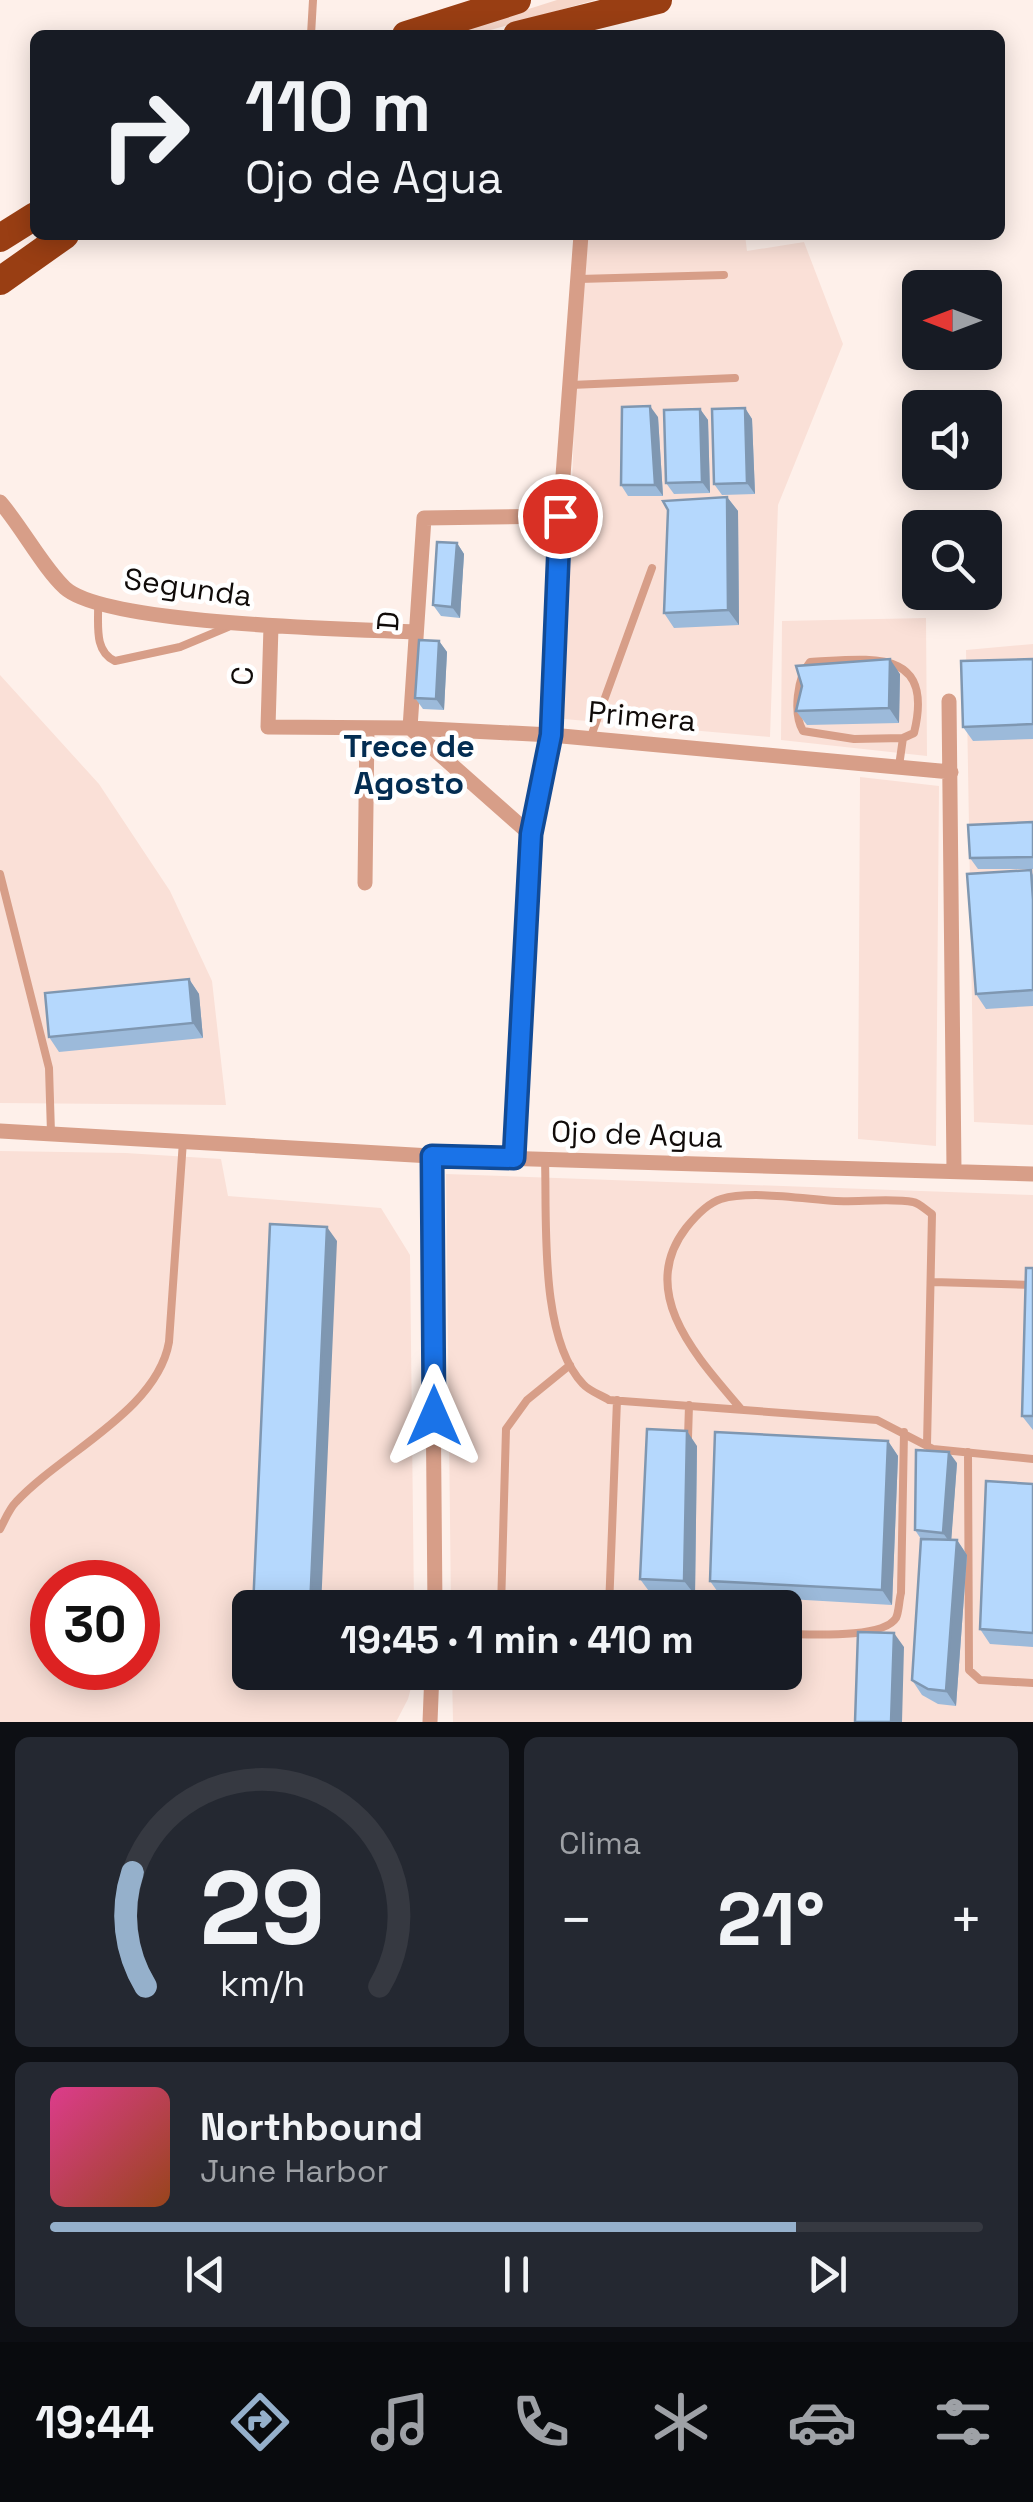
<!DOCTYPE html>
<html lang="es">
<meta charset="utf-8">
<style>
:root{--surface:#171b24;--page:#242831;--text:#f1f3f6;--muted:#9ea1a6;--line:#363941;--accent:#95b0cb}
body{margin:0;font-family:"Space Grotesk",sans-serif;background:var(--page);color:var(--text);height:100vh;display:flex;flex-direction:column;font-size:38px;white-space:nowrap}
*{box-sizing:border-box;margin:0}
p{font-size:32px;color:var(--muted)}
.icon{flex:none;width:55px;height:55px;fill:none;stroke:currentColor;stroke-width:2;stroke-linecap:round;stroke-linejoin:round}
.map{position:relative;height:1722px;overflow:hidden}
.drawer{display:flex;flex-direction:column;gap:15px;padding:15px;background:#0d0f14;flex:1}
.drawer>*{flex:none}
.banner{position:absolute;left:30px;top:30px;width:975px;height:210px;border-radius:15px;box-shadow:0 5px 25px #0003;background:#171b24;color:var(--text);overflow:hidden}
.needle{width:65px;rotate:270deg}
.tools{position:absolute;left:902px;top:270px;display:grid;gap:20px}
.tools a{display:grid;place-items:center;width:100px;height:100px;border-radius:15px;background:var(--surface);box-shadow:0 5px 25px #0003;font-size:50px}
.speed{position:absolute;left:30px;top:1560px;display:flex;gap:20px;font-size:50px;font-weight:700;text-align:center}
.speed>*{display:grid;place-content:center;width:130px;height:130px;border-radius:50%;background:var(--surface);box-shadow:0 5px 25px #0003;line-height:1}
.speed .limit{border:15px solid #d22;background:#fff;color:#111}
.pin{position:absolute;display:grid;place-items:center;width:85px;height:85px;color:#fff;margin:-42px;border:5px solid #fff;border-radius:50%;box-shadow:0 2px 10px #0007}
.me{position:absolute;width:110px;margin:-55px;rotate:0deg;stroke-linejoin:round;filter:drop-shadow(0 0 8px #0008)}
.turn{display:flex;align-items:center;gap:35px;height:210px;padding:0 50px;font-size:45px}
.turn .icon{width:130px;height:130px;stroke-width:2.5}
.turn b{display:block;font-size:70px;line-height:85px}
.big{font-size:75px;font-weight:600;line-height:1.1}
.drawer .card{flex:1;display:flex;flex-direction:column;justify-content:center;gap:15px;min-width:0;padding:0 35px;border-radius:15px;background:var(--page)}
.drawer .dial{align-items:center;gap:0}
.dial svg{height:260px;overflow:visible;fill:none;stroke:var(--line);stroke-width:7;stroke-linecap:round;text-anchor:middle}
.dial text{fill:var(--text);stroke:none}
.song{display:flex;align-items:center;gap:30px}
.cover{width:120px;height:120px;border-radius:15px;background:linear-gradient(135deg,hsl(330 70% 55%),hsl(20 70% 35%))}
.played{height:10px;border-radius:5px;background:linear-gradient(90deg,var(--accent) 80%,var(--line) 80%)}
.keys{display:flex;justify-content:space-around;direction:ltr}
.heat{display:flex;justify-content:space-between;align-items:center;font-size:55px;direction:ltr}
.drawer .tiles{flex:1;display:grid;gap:15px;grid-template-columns:1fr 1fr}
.card:last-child{grid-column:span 2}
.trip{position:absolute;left:232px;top:1590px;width:570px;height:100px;border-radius:15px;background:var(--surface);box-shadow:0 5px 25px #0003;font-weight:600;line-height:100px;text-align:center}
.tabs{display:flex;height:160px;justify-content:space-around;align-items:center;background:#090b0e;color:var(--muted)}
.tabs .icon{width:70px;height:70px}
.tabs .on{color:var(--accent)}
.tabs b{font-size:45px;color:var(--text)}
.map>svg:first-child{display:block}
.built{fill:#fae0d7;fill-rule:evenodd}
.green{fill:#f6d6c9}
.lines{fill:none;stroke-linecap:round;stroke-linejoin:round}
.lane{stroke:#d79e88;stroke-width:8}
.street{stroke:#d79e88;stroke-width:15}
.highway{stroke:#993e13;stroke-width:28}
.wall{fill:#9cbada}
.shaded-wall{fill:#7f97b1}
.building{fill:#b5d8fd;stroke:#7f97b1;stroke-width:2.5}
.route-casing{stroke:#114b97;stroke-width:25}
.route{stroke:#1a73e8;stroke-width:18}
.labels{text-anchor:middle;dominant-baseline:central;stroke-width:9;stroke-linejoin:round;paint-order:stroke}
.street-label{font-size:30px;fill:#100b09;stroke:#fff}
.neighbourhood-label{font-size:32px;font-weight:bold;fill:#032d52;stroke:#fff}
</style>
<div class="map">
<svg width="1033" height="1722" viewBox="0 0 1033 1722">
<rect width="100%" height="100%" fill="#fef0ea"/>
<!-- built -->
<path class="built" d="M587,235H745L747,251L804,242L843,344L778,505L770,737L564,719L579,279Z
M926,618L927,756L781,740L782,621Z
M1033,644V1125L974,1122L966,650Z
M0,675L99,784L170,891L212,981L226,1105L0,1103Z
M860,777L939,786L936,1146L858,1139Z
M0,1151L126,1153L221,1159L228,1196L381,1208L410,1255L414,1607L250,1608V1672L415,1673L408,1699L396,1722H0ZM52,1582H138V1668H52Z
M446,1174L1033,1195V1722H453L452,1673L785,1672V1608L451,1607Z"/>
<!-- green -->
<path class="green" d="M557,0H595L473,35H446Z"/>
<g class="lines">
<!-- lane -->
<path class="lane" d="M311,35L313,0
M579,279L724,275
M571,385L735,378
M98,602C99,623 93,651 115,661L180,647L228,627
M590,739L652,568
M899,766L903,738L914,733C935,647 871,659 810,662C797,677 793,714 803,731L854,739L903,738
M0,874L49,1068L51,1133
M545,1159C547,1221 539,1338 583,1384C589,1391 601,1395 609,1400L877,1420L933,1449L1033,1459
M933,1282L1033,1285
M741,1409C700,1360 635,1294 686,1228C694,1218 708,1203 721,1199C751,1190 804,1199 836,1201C858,1202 894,1198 913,1202C919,1203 926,1210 932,1214L927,1445
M688,1438L689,1405
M968,1452L969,1670L980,1680L1033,1683
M0,1529C5,1520 9,1509 16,1502C61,1453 157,1411 169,1342L183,1141
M501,1608L506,1429L527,1400L570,1365
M609,1608L617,1400
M681,1608L682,1587
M785,1634C809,1634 883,1639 896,1618C899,1612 899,1600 901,1593L904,1432"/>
<!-- street -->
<path class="street" d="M0,502C21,526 44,569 65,588C106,625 351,629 415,632
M271,626L268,727L410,728L551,735L951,772
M949,701L954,1170
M410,728L424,518L560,516
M410,728L531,835
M365,883L367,728
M0,1131L431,1156L1033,1174
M431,1156L435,1608
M514,1158L531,835L551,735L560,516L581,235
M430,1722L432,1672"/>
<!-- highway -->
<path class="highway" d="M406,35L517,0
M517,35L658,0
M0,238L35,216
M0,281L65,235"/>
</g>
<!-- wall -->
<path class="wall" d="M745,408L752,419L755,494L722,495L714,484Z
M700,409L708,420L710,493L674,494L666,483Z
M658,417L663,496H628L621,485Z
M727,497L738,511L739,625L674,628L664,613Z
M457,543L464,554L460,618L441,616L433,605Z
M439,641L447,652L444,710L423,709L415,698Z
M1033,659V739L973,741L963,727Z
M900,674L899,723L807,725L796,711L802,686Z
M1033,822V869H978L970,858Z
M1033,873V1006L986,1009L976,994Z
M189,979L199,994L203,1038L59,1052L49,1037Z
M1033,1268V1430L1022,1416Z
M888,1441L898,1456L892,1605L720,1595L710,1581Z
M697,1446L695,1595L651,1594L640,1579Z
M957,1463L951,1540H957L967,1555L956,1706L938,1704L922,1695L912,1680L921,1539L915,1530Z
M1033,1484V1647L990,1644L980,1629Z
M257,1672H318V1680L261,1677Z"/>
<!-- shaded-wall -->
<path class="shaded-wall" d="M650,406L658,417L663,496L655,485Z
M745,408L752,419L755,494L747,483Z
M700,409L708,420L710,493L702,482Z
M727,497L738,511L739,625L728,610Z
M457,543L464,554L460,618L452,607Z
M439,641L447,652L444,710L436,699Z
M890,659L900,674L899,723L889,708Z
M189,979L199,994L203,1038L193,1023Z
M327,1227L337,1241L321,1608H310Z
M687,1431L697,1446L695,1595L684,1581Z
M888,1441L898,1456L892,1605L882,1590Z
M949,1452L957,1463L951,1544L943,1533Z
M957,1540L967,1555L956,1706L946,1691Z
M894,1633L904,1647L902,1722H891Z"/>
<!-- building -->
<path class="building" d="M650,406L655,485H621L622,407Z
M745,408L747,483L714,484L712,409Z
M700,409L702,482L666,483L664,410Z
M727,497L728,610L664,613L668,510L663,501Z
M437,542L457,543L452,607L433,605Z
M419,640L439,641L436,699L415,698Z
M890,659L889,708L796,711L802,686L796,666Z
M1033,659V724L963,727L961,661Z
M1033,822V857L970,858L968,825Z
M1031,870L1033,900V990L976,994L967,874Z
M189,979L193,1023L49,1037L45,993Z
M270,1224L327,1227L310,1608H253Z
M1026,1268H1033V1416H1022Z
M647,1429L687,1431L684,1581L640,1579Z
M715,1432L888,1441L882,1590L710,1581Z
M916,1450L949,1452L943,1533L915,1530Z
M986,1481L1033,1484V1633L980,1629Z
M921,1539L957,1540L946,1691L928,1689L912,1680Z
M858,1632L894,1633L891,1722H855Z"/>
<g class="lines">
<!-- route casing -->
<g class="route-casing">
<path id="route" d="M434,1416L432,1156L514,1158L531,834L551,735L560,516"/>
</g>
<!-- route -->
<use href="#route" class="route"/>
</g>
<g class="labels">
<!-- street labels -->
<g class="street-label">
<text transform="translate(188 587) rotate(8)">Segunda</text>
<text transform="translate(388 621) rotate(-86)">D</text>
<text transform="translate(242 676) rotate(-88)">C</text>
<text transform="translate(642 716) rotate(5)">Primera</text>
<text transform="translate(637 1134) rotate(2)">Ojo de Agua</text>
</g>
<!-- neighbourhood labels -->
<g class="neighbourhood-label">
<text x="409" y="746">Trece de<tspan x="409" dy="37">Agosto</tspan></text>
</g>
</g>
</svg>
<div class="tools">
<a><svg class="needle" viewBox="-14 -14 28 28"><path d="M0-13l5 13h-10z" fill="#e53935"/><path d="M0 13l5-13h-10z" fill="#9ea1a6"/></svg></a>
<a><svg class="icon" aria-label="sound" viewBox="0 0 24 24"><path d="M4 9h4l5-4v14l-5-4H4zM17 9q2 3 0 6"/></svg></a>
<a><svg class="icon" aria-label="search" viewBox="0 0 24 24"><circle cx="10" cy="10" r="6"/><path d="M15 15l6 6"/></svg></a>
</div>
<div class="speed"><div class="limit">30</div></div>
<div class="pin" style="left:560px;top:516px;background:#d93025"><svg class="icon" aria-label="arrive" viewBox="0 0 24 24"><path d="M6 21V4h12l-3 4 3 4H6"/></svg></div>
<svg class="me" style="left:434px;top:1416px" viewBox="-20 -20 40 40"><path d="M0-17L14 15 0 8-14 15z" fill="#1a73e8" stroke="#fff" stroke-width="4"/></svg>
<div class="trip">19:45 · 1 min · 410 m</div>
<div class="banner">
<div class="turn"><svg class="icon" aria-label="right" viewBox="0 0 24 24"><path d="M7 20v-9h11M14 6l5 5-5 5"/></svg><div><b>110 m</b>Ojo de Agua</div></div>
</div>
</div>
<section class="drawer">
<div class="tiles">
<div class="card dial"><svg viewBox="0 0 100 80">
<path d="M14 69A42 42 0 1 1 86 69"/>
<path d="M14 69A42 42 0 0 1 10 34" stroke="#95b0cb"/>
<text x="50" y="56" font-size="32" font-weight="700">29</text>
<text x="50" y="72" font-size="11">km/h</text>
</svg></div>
<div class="card"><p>Clima</p>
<div class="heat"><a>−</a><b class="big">21°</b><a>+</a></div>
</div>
<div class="card">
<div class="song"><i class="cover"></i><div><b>Northbound</b><p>June Harbor</p></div></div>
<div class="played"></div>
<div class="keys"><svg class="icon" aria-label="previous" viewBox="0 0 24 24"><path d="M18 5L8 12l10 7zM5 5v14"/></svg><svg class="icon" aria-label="pause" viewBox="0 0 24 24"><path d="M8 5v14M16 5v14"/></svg><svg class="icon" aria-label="next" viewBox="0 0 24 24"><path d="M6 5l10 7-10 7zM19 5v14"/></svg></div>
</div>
</div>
</section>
<nav class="tabs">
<b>19:44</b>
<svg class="icon on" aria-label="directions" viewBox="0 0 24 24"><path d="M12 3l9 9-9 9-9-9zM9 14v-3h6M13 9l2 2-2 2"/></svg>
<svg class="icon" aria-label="music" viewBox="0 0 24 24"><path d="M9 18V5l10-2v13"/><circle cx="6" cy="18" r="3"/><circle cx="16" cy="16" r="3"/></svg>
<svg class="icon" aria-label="phone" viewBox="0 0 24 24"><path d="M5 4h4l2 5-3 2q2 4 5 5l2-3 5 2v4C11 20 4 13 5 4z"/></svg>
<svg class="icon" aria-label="climate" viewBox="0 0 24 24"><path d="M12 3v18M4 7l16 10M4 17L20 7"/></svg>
<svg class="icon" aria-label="car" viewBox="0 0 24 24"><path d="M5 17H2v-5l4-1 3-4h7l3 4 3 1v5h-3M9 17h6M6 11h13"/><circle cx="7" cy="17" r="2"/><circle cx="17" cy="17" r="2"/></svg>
<svg class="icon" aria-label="filters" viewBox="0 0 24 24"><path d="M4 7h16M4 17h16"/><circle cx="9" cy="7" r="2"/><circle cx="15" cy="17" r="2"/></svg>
</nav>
